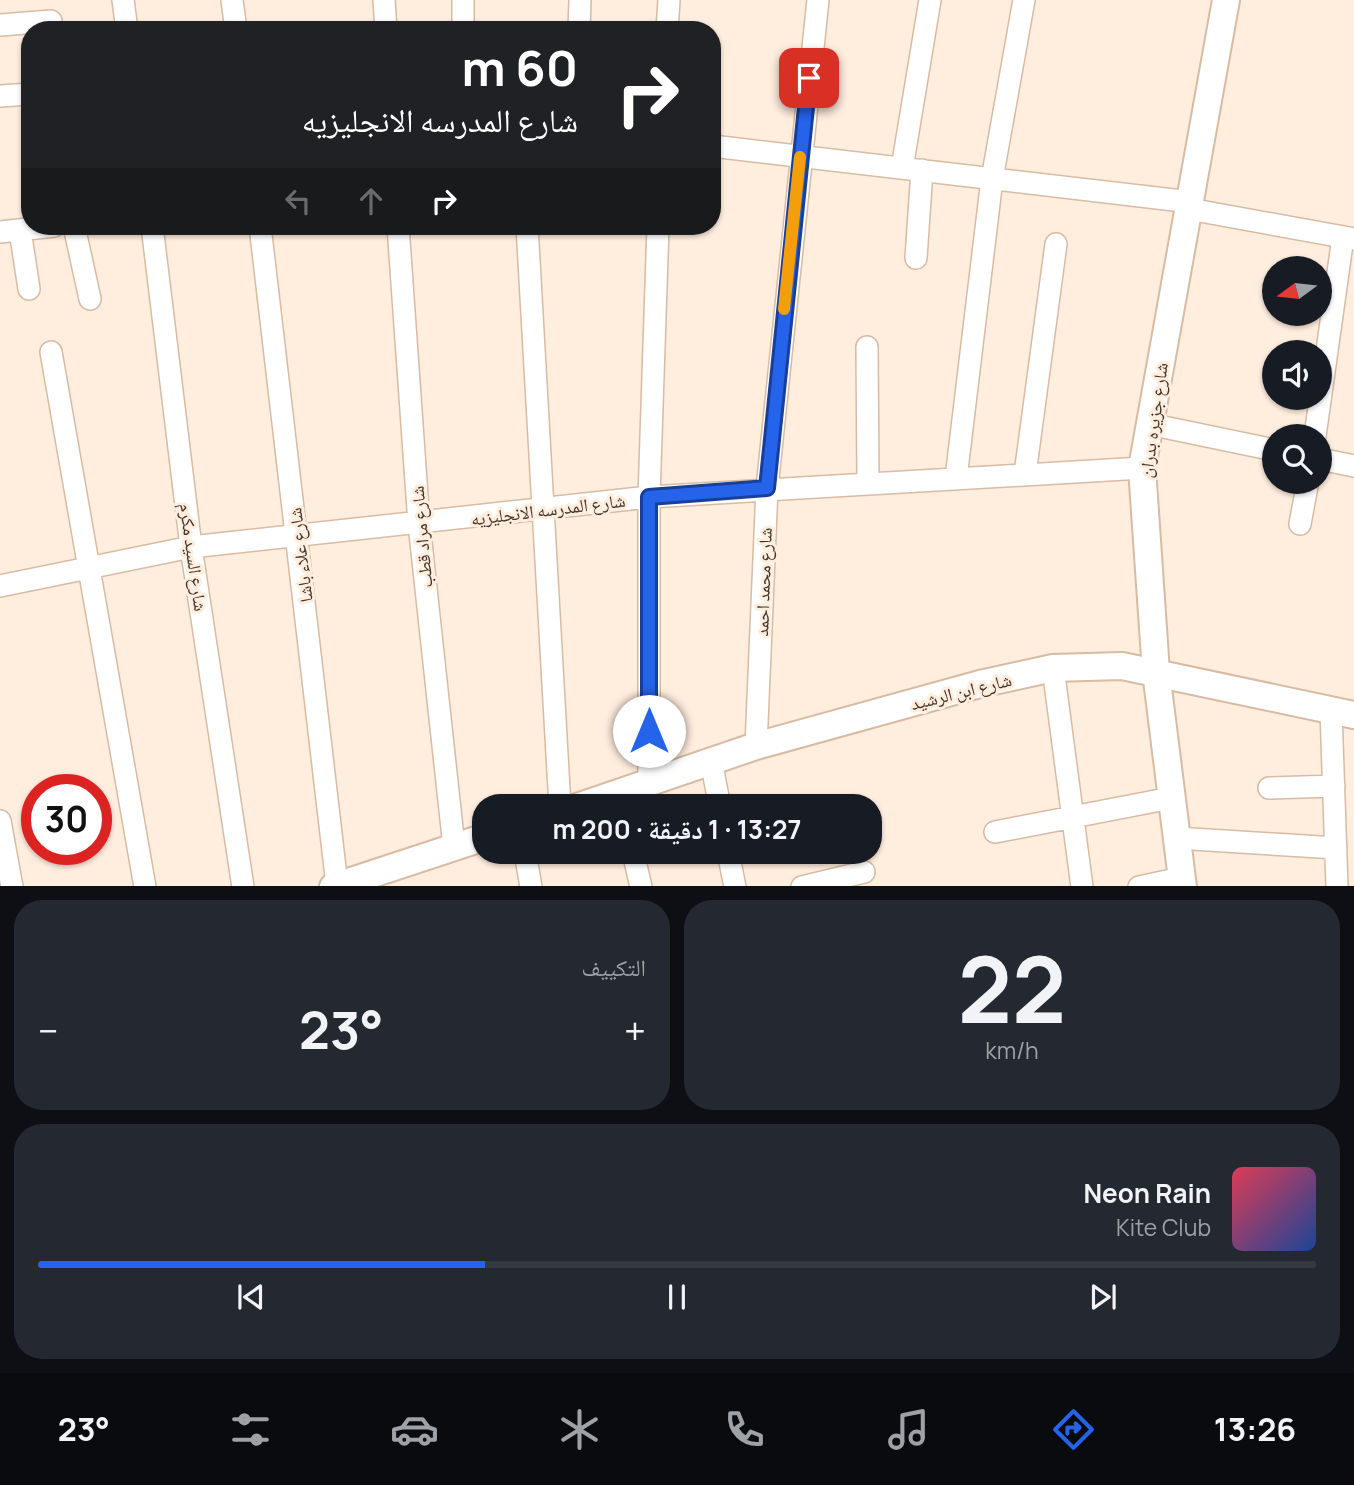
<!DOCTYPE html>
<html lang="ar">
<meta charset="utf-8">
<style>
:root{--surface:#171b24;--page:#242831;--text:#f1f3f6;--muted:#9ea1a6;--line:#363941;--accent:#2563eb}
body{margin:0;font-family:Manrope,"Noto Naskh Arabic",sans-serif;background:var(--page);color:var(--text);direction:rtl;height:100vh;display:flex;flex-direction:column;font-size:26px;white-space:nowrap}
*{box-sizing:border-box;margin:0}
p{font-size:23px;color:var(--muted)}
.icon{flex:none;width:38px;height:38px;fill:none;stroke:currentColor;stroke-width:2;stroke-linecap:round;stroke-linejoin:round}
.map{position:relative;height:886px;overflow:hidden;direction:ltr}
.drawer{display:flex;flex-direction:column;gap:14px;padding:14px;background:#0d0f14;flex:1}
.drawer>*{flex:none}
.hud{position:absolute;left:21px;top:21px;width:700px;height:214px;border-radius:28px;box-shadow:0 2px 5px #0004;direction:rtl;background:#202124;color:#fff;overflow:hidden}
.needle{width:46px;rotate:255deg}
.tools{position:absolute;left:1262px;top:256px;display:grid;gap:14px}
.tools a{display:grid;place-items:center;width:70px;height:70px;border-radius:50%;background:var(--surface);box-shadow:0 2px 5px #0004;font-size:35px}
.speed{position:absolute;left:21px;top:774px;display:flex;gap:14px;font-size:35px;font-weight:700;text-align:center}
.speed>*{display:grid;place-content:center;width:91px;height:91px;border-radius:50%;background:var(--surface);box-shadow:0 2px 5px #0004;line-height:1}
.speed .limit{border:10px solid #d22;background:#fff;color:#111}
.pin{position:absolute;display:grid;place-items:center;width:60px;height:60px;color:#fff;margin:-30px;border-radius:14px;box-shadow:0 4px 10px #0006}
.me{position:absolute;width:77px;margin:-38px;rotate:0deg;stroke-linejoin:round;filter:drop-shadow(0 0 5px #0008)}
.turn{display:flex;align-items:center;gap:24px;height:147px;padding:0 28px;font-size:32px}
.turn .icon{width:91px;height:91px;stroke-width:2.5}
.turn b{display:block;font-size:49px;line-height:60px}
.lanes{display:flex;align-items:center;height:66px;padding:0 28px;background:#0003;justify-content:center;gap:35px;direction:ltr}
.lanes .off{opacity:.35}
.big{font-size:52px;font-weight:700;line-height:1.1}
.drawer .card{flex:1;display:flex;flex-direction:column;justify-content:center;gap:10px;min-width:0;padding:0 24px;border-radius:28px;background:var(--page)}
.drawer .dial{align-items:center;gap:0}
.dial b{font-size:91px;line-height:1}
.song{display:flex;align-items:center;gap:21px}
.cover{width:84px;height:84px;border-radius:10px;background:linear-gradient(135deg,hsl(350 70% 55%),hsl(220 70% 35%))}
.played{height:7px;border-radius:4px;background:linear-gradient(90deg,var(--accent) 35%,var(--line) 35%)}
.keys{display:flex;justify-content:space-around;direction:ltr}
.heat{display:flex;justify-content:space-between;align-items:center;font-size:38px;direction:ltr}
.drawer .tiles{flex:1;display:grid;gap:14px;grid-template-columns:1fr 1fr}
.card:last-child{grid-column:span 2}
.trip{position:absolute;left:472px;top:794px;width:410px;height:70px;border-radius:28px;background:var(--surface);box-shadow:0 2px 5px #0004;font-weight:700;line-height:70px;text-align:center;direction:rtl}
.tab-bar{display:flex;height:112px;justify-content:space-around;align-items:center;background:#090b0e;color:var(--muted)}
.tab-bar .icon{width:49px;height:49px}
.tab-bar .current{color:var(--accent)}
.tab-bar b{font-size:32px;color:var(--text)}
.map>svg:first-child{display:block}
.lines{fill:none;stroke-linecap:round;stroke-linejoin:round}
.minor-casing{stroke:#d8bba3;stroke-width:24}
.tertiary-casing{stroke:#d8bba3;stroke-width:30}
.minor{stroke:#fff;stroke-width:21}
.tertiary{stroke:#fff;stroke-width:26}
.route-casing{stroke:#184099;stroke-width:18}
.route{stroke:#2563eb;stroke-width:12}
.slow{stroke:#f59e0b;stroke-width:12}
.labels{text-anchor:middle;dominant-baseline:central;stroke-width:6;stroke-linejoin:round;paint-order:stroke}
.street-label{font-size:18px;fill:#42362c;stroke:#ffedde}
</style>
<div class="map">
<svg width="1354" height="887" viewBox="0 0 1354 887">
<rect width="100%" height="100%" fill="#ffedde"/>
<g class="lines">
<!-- minor casing -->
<g class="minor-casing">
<path id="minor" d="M123,0L127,30
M232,0L236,30
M384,0L386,30
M463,0V30
M0,25L51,21
M579,30L580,0
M667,30L669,0
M0,96L30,94
M712,146L1191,202
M902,168L930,0
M1189,209L1354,239
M74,226L90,299
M152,226L191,547L243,887
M260,226L337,885
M398,226L419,524L454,847
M527,226L560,807
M20,230L29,289
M0,232L54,226
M916,258L922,170
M867,347L868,482
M51,352L145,887
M1149,424L1274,450
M1315,436L1343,237
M1320,459L1354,466
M1025,474L1056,244
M956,478L992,179L1024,0
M1300,524L1308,481
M0,586L191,547L649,497L1142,468
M1053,668L1082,887
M1331,711L1337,887
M756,746L767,488L818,0
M711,761L720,807
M649,782V497L658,226
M1269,788L1334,786
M0,821L12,887
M995,832L1171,798
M1176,838L1336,848
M525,852L531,887
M633,852L641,887
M728,852L735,887
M802,887L864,872
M1139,887L1181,878"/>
</g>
<!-- tertiary casing -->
<g class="tertiary-casing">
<path id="tertiary" d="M577,807L756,746L980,684L1053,668L1122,666L1354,715
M333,887L485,837
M1183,887L1156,672L1142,468L1226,0"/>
</g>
<!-- minor -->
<use href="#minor" class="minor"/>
<!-- tertiary -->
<use href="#tertiary" class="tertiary"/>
</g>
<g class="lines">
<!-- route casing -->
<g class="route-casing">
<path id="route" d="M649,731V497L767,488L809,78"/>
</g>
<!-- route -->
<use href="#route" class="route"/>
<!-- slow -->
<path class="slow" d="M784,309L800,157"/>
</g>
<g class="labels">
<!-- street labels -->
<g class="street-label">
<text transform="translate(1153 420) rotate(-82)">شارع جزيره بدران</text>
<text transform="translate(548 509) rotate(-7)">شارع المدرسه الانجليزيه</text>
<text transform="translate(421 537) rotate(-95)">شارع مراد قطب</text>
<text transform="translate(300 555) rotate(-97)">شارع علاء باشا</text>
<text transform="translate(194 557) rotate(82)">شارع السيد مكرم</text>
<text transform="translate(763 582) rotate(-88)">شارع محمد احمد</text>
<text transform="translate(961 691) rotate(-14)">شارع ابن الرشيد</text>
</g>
</g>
</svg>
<div class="tools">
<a><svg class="needle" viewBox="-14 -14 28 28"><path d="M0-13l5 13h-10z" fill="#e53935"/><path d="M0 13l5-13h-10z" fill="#9ea1a6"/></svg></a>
<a><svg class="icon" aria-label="sound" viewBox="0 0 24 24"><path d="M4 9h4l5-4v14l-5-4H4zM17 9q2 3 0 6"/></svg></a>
<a><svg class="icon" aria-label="search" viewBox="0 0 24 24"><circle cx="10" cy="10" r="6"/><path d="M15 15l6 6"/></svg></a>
</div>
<div class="speed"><div class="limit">30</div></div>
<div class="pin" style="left:809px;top:78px;background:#d93025"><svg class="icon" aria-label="arrive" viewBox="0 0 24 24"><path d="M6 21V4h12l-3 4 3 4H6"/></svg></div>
<svg class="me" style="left:649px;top:731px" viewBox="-20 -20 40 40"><circle r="19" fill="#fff"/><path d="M0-13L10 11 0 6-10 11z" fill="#2563eb"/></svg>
<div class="trip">13:27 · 1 دقيقة · 200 m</div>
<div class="hud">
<div class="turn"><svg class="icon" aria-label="right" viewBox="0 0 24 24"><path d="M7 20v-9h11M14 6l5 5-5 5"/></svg><div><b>60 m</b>شارع المدرسه الانجليزيه</div></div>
<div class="lanes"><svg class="icon off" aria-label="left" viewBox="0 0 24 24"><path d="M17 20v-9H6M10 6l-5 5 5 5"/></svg><svg class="icon off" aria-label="ahead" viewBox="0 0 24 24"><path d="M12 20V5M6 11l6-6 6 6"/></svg><svg class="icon" aria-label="right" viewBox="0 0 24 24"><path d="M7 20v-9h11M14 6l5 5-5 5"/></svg></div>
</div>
</div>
<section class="drawer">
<div class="tiles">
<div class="card dial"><b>22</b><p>km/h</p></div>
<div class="card"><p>التكييف</p>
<div class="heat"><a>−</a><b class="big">23°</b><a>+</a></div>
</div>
<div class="card">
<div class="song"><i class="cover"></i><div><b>Neon Rain</b><p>Kite Club</p></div></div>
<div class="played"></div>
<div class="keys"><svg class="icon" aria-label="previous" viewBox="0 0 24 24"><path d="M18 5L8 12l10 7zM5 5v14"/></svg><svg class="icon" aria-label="pause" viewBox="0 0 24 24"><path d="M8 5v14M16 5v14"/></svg><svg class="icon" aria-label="next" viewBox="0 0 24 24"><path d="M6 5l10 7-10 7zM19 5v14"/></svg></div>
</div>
</div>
</section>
<nav class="tab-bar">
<b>13:26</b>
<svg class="icon current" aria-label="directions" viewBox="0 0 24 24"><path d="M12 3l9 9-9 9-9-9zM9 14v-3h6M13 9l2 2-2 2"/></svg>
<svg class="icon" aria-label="music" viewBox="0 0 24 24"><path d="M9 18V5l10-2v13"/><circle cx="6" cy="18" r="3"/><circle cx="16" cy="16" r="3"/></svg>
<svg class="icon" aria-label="phone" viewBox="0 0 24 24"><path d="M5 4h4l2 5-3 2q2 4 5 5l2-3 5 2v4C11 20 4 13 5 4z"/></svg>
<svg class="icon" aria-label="climate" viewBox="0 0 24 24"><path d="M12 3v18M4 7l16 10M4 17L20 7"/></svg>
<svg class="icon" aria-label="car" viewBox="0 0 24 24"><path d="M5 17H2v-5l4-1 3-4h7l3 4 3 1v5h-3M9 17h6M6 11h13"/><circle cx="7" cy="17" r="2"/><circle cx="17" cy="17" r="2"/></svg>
<svg class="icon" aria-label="filters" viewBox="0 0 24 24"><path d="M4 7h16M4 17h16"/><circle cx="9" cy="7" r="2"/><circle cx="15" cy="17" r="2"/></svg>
<b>23°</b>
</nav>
